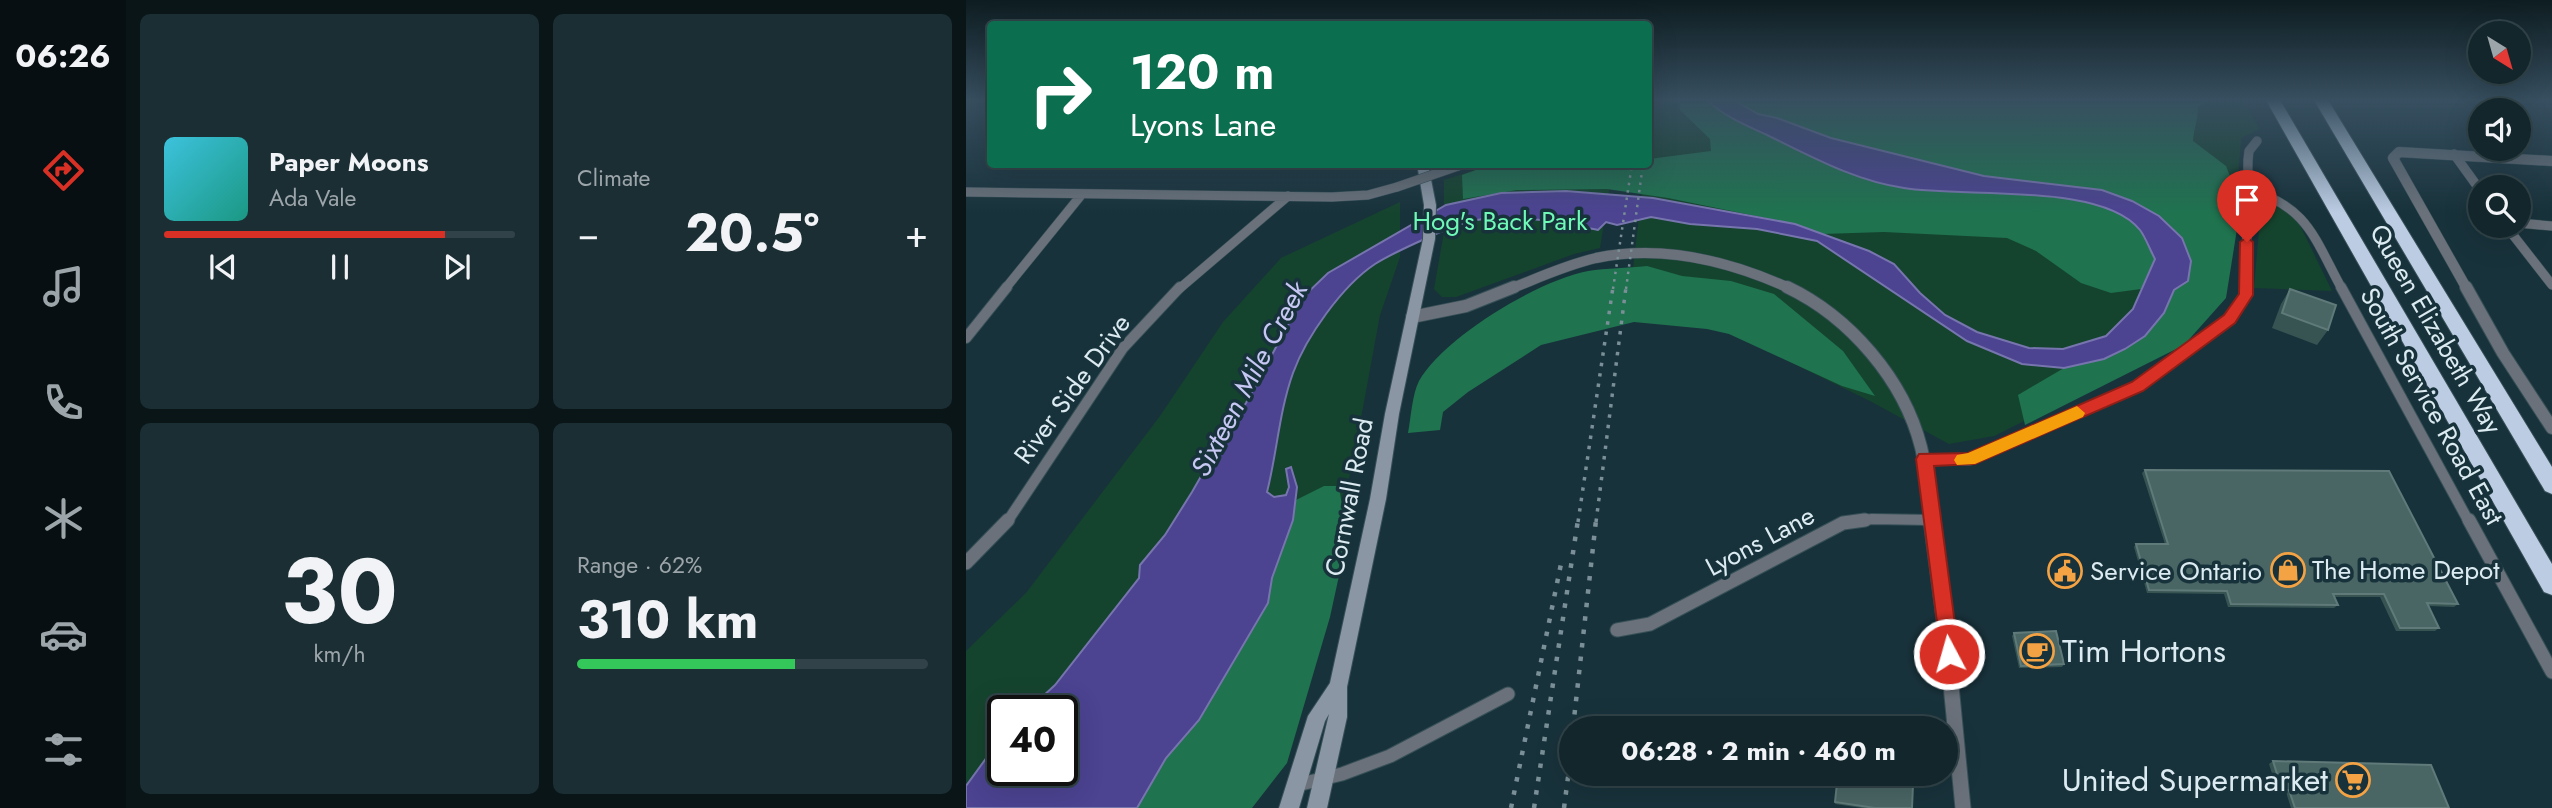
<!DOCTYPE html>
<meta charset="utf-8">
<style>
:root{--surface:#12262c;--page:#1b2e34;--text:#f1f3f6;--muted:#9ca5a9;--line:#314348;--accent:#d93025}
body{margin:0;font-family:Jost,sans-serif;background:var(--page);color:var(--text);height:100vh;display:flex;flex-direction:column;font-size:26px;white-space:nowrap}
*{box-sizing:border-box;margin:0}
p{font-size:23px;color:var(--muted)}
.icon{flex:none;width:38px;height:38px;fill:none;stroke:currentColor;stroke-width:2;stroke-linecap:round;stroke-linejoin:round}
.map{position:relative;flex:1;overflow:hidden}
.sheet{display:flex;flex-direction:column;gap:14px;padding:14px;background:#0a1518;width:840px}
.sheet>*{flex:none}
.banner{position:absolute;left:21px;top:21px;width:665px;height:147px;border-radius:7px;box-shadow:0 7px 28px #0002,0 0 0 2px var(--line);background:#0b6e4f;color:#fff;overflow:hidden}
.needle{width:46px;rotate:143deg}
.tools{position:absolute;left:1502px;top:21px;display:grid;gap:14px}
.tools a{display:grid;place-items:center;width:63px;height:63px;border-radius:50%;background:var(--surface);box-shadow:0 7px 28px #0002,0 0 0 2px var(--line);font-size:35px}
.speed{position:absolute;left:21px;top:695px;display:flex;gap:14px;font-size:35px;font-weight:700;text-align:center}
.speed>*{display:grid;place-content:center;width:91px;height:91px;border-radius:50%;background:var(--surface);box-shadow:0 7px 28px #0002,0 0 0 2px var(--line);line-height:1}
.speed .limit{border:4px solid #111;border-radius:10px;background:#fff;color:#111}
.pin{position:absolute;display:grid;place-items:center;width:60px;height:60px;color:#fff;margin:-72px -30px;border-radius:50% 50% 50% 0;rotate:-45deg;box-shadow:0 0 7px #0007}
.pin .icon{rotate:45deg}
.me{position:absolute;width:77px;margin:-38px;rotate:354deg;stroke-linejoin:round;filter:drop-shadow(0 0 5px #0008)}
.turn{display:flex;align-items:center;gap:24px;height:147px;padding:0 28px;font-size:32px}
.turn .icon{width:91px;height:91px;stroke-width:2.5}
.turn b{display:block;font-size:49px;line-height:60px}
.big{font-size:52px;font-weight:700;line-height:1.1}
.sheet .widget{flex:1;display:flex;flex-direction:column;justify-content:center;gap:10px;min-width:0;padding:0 24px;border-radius:10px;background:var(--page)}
.sheet .dial{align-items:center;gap:0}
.dial b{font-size:91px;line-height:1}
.song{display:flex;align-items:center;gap:21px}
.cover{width:84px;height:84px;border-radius:10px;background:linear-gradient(135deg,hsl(190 70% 55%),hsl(170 70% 35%))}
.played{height:7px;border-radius:4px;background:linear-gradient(90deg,var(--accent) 80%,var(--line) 80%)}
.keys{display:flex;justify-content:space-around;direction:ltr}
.heat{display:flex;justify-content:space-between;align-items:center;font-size:38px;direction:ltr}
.charge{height:10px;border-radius:5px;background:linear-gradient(90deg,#34c759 62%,var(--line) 0)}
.sheet .tiles{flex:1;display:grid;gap:14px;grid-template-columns:repeat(2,1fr)}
.trip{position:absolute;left:593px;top:716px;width:399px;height:70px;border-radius:35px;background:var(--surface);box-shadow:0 7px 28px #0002,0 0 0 2px var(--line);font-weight:700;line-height:70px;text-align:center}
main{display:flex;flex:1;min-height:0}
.dock{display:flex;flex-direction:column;width:126px;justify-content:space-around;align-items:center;background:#070f12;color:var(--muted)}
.dock .icon{width:49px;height:49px}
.dock .active{color:var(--accent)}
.dock b{font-size:32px;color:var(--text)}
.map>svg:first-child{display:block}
.green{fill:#15442e;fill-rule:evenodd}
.forest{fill:#1f734f}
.water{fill:#4c4391;stroke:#7775ae;stroke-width:2}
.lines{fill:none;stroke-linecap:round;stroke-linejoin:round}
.minor-far2-casing{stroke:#375058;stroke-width:10}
.minor-far1-casing{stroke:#375058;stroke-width:12}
.minor-casing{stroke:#375058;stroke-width:15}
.tertiary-far2-casing{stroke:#375058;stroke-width:11}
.tertiary-far1-casing{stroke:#375058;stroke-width:14}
.tertiary-casing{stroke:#375058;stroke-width:17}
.secondary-casing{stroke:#375058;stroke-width:2}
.motorway-casing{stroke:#375058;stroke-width:2}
.minor-far2{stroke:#6a717a;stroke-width:9}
.minor-far1{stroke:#6a717a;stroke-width:10}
.minor{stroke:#6a717a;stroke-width:13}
.tertiary-far2{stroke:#6a717a;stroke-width:10}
.tertiary-far1{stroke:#6a717a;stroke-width:12}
.tertiary{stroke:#6a717a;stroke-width:15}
.secondary{fill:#8b96a4;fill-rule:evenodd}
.motorway{fill:#bccde3;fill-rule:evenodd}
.rail-far2{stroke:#7a8f97;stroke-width:2.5;stroke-dasharray:2.5 5;stroke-linecap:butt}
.rail-far1{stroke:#7a8f97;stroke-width:3.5;stroke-dasharray:3.5 7;stroke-linecap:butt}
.rail{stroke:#7a8f97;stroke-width:4.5;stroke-dasharray:4.5 9;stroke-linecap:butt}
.minor-bridge-casing{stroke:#375058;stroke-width:10;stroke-linecap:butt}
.minor-bridge{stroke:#6a717a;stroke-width:9}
.wall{fill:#375453}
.building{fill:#496564;stroke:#607a7a;stroke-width:2}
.route{fill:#d93025;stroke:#8d1f18;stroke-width:2}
.slow{fill:#f59e0b}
.labels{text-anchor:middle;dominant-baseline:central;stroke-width:7;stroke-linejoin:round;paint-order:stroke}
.park-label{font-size:26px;fill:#6ef9b7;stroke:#18323b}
.street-label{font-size:26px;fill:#dbebf1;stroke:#18323b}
.poi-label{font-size:26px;fill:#dbebf1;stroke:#18323b;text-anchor:start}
.water-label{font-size:28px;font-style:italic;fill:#c7c7f4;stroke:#18323b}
.near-poi-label{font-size:32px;fill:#dbebf1;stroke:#18323b;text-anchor:start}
</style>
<main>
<nav class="dock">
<b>06:26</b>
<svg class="icon active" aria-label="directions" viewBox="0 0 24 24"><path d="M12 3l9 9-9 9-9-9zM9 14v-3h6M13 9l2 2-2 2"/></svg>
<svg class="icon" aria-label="music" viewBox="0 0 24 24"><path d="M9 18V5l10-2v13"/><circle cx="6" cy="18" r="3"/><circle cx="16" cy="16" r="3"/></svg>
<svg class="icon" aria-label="phone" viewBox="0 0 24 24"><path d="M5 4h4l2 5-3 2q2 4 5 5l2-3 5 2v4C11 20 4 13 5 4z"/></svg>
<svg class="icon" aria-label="climate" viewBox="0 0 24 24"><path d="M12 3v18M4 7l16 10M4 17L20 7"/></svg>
<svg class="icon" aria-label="car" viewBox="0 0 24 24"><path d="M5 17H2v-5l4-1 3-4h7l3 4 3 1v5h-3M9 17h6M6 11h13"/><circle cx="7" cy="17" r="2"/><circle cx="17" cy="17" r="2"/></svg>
<svg class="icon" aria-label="filters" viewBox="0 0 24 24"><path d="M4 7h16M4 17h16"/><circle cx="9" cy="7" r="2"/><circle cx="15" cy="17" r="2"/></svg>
</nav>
<section class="sheet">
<div class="tiles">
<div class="widget">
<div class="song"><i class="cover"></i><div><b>Paper Moons</b><p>Ada Vale</p></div></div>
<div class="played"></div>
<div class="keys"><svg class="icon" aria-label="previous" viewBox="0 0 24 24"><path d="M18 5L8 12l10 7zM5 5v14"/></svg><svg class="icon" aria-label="pause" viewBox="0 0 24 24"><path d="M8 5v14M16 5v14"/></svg><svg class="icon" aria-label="next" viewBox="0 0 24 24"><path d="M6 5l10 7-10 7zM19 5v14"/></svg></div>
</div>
<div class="widget"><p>Climate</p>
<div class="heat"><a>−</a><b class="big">20.5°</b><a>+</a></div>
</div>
<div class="widget dial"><b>30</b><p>km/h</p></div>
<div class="widget"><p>Range · 62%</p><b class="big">310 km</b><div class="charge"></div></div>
</div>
</section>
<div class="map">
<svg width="1586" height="808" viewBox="0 0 1586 808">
<rect width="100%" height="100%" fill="#18323b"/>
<!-- green -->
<path class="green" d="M689,100H1277L1294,129L1275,138L1271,190H1259L1206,347L1028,436L983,444L904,401L724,313L662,312L679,165L682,164L683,143Z
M525,165H647L634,248L608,254L490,297H476L468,289L478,232V180Z
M1296,196L1328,213L1366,291L1288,288Z
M434,202V257L414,315L388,456L355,604L266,808H0V651L60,593L194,416L257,322L315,258ZM37,710H96V770H37Z"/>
<!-- forest -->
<path class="forest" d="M713,100H741C760,118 782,126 805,137C848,158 890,181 938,188C998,198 1136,183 1174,230C1180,238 1184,250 1189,259L1175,289L1145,293L1115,283L1070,251L1041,238L918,232L856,234L829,224L702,198L641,189L551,190L497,199L496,175L524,165L682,164L683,159L745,151L744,139L714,110Z
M768,100H1243L1232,107C1232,120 1228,128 1227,141L1260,166L1275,204L1260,298L1218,345L1059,425L1052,395L1098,368L1138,359L1198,313L1208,290L1219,245L1216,237L1082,183L1018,177L864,138L811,118L792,114Z
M681,266L716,276L765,281L808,294L877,351L909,396L876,386L763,334L741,329L668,322L575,345L502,392L477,412L474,430L442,433C445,417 446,395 453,381C478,337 573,280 622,271C641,268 661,268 681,266Z
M358,486H373L381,539L364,617L321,763L286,808H171L200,758L233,720L301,604L306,578L327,520L330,500Z"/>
<!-- water -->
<path class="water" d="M741,100H768L792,114L811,118L865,138L1018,176L1136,190L1166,201L1193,216L1216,238L1225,261L1222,281L1208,290L1198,313L1179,336L1159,349L1138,359L1098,368L1056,364L1001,341L851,241L791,229L724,224L685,217L651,225L640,222L632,230C595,223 548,213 511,220C493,223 477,231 461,238C443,246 425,254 409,264C376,286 340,337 327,373C313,412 311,453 301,492L308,497L320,495L323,487L320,469L325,467L331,487L327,520L306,578L302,603L233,720L200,758L171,808H0V786L37,735V770H96V710H62L89,685L173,578L174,565L199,535L226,492L257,438L280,403L337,297L362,273L480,205L535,193L600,191L687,198L829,224L903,251L928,264L954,293L979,315L1011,332L1063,348L1097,349L1140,336L1167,309L1189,259C1184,250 1180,238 1174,230C1136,182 998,198 938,188C890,181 848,158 805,137C782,126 760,118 741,100Z"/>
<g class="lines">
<!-- minor-far2 casing -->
<g class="minor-far2-casing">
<path id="minor-far2" d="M1488,154L1514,190
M1281,189C1342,206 1348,238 1376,289
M0,192L366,197L402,195L431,187
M1552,223L1586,226
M1540,226L1586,285
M39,289L116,194
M213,289L322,196
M1280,289L1282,160L1283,151L1291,141"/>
</g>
<!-- minor-far1 casing -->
<g class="minor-far1-casing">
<path id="minor-far1" d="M1375,287L1503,522
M0,338L41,287
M959,459L1003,460L1172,387L1263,319L1280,295V287
M41,522L157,348L214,287
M887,522L906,519L965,520"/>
</g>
<!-- minor casing -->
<g class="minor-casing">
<path id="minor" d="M961,520H965
M1503,520L1586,672
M0,563L42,520
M651,630L684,624L877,523L899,520
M331,785L376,774L424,756L542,694"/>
</g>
<!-- tertiary-far2 casing -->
<g class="tertiary-far2-casing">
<path id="tertiary-far2" d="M544,289C572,278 600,265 630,258C697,244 764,261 825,289
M1501,289L1427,158L1433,152L1586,161"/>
</g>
<!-- tertiary-far1 casing -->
<g class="tertiary-far1-casing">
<path id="tertiary-far1" d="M821,287C884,317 938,380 955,447C961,472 962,497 965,522
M1500,287L1537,353L1586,428
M446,317L500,306L548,287"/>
</g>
<!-- tertiary casing -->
<g class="tertiary-casing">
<path id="tertiary" d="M965,520L980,634L997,808"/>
</g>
<!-- secondary casing -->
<g class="secondary-casing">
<path id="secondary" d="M451,164H462L470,205L469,239L433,414L420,499L381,687V717L361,808H341L363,714L359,721L333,808H313L342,716L364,683L404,499L419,414L457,239L458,205Z"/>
</g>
<!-- motorway casing -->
<g class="motorway-casing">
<path id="motorway" d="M1300,100H1314L1586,564V595L1578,592Z
M1348,100H1362L1586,467V494L1579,491Z"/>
</g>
<!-- minor-far2 -->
<use href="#minor-far2" class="minor-far2"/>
<!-- minor-far1 -->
<use href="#minor-far1" class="minor-far1"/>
<!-- minor -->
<use href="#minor" class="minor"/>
<!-- tertiary-far2 -->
<use href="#tertiary-far2" class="tertiary-far2"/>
<!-- tertiary-far1 -->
<use href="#tertiary-far1" class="tertiary-far1"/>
<!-- tertiary -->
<use href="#tertiary" class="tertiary"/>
<!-- secondary -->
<use href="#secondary" class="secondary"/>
<!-- motorway -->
<use href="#motorway" class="motorway"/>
<!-- rail-far2 -->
<path class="rail-far2" d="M682,126L686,100
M647,289L666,164
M660,289L677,164"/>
<!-- rail-far1 -->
<path class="rail-far1" d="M612,522L647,287
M630,522L660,287"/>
<!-- rail -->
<path class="rail" d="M607,728L630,520
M545,808L596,559
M568,808L612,520
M598,808L606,746"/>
<!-- minor-bridge casing -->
<g class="minor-bridge-casing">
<path id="minor-bridge" d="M431,187L495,165"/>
</g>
<!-- minor-bridge -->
<use href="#minor-bridge" class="minor-bridge"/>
</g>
<!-- wall -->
<path class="wall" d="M1324,289L1362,330L1351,345L1306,328L1315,304Z
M1179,470L1492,604L1488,607L1463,606L1473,628L1469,631H1430L1414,597H1369L1372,605L1368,608L1262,607L1258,594L1181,593L1168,547L1170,544H1199L1176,473Z
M1048,633L1098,664L1096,667L1053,668L1046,636Z
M1307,761L1483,808H1325L1320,792H1312L1303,764Z
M872,774L946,808H896L869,804Z"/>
<!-- building -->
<path class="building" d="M1324,289L1370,305L1362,330L1316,313Z
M1179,470L1423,471L1492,604L1461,603L1473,628H1434L1418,594H1367L1372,605L1265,604L1261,591L1183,590L1170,544H1202Z
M1090,631L1098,664L1055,666L1048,633Z
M1307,761L1465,765L1483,808H1329L1323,790H1316Z
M872,774L947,785L946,808H909L869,802Z"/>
<!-- sky -->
<linearGradient id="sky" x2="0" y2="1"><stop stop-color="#0d1c20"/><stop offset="0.47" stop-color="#374f60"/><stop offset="1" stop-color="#374f60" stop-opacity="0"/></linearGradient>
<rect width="1586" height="213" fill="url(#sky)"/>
<!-- route -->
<path class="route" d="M1281,237L1287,242V295L1269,323L1177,391L1009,464L968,466L993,654L990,661L983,664L976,661L950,459L953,454L1002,453L1166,382L1258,315L1273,294L1274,242Z"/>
<!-- slow -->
<path class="slow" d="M1111,406L1119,413L1117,417L1009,464L991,465L988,460L991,455L1002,453Z"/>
<!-- icons -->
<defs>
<g id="shop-ring" transform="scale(1.75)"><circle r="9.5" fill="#18323b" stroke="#f4a344" stroke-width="1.5"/><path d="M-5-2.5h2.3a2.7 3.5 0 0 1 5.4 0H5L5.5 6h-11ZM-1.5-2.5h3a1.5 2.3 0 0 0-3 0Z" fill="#f4a344"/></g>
<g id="civic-ring" transform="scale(1.75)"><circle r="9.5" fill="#18323b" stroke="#f4a344" stroke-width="1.5"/><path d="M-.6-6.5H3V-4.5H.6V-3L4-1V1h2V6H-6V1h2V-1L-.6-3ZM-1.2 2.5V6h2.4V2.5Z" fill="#f4a344"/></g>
<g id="cafe-ring" transform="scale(1.75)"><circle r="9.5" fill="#18323b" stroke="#f4a344" stroke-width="1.5"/><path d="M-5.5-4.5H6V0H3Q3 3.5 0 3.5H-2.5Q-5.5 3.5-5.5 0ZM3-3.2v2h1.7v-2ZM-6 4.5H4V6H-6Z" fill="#f4a344"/></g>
<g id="supermarket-ring" transform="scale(1.75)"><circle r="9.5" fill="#18323b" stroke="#f4a344" stroke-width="1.5"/><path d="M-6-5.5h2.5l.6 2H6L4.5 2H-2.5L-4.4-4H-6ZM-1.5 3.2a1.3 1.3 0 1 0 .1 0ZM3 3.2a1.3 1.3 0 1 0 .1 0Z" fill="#f4a344"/></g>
</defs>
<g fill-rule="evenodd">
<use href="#shop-ring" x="1322" y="570"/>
<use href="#civic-ring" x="1099" y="571"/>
<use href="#cafe-ring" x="1071" y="651"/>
<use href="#supermarket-ring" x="1387" y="780"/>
</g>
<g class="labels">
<!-- park labels -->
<g class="park-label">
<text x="534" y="221">Hog's Back Park</text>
</g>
<!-- street labels -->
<g class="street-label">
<text transform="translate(1470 329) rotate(60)">Queen Elizabeth Way</text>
<text transform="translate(106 389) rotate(-54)">River Side Drive</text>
<text transform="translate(1466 406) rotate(61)">South Service Road East</text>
<text transform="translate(383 497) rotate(-79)">Cornwall Road</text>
<text transform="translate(794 541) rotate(-28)">Lyons Lane</text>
</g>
<!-- poi labels -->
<g class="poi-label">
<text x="1346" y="570">The Home Depot</text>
<text x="1124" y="571">Service Ontario</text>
</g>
<!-- water labels -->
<g class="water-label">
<text transform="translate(283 379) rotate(-62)">Sixteen Mile Creek</text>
</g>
<!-- near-poi labels -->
<g class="near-poi-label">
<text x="1096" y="651">Tim Hortons</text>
<text x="1362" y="780" text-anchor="end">United Supermarket</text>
</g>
</g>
</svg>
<div class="tools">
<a><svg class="needle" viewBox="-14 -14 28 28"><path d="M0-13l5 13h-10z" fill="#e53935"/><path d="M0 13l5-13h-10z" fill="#9ca5a9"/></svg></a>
<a><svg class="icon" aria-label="sound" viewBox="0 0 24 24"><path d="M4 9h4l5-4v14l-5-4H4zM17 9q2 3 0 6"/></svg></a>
<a><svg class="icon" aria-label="search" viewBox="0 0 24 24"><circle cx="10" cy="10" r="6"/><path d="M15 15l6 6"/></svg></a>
</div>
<div class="speed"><div class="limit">40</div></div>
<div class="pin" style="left:1281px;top:242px;background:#d93025"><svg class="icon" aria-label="arrive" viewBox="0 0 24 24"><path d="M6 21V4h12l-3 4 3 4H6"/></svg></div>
<svg class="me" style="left:983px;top:654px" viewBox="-20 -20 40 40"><circle r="17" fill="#d93025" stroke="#fff" stroke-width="3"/><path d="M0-11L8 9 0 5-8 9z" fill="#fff"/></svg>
<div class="trip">06:28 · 2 min · 460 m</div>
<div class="banner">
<div class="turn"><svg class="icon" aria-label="right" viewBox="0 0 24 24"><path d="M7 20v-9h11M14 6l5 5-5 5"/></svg><div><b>120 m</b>Lyons Lane</div></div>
</div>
</div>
</main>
